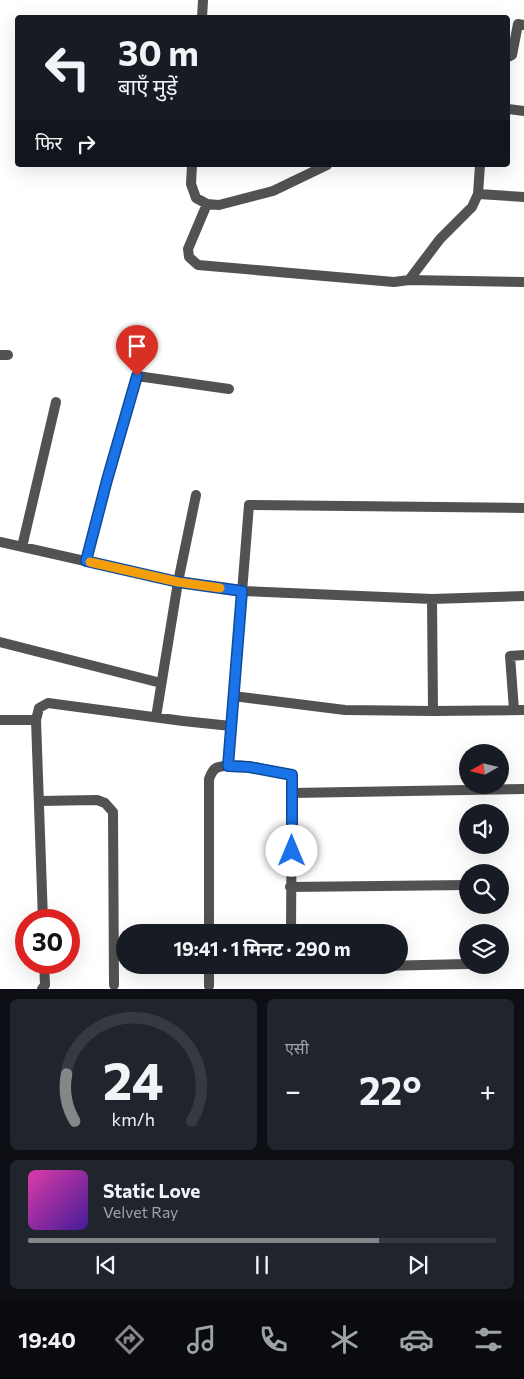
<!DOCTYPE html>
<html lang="hi">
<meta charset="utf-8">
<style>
:root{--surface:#171b24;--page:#20242c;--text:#f1f3f6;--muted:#9ea1a6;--line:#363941;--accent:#858687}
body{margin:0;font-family:Commissioner,"Noto Sans Devanagari",sans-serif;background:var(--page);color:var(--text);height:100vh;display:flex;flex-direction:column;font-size:19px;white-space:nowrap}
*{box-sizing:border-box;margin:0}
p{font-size:16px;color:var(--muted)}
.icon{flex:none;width:28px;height:28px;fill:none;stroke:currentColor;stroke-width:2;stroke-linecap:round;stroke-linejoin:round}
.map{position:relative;height:989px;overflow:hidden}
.panel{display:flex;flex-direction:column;gap:10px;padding:10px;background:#0d0f14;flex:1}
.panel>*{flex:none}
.top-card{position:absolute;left:15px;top:15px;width:495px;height:152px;border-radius:5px;box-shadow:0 5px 20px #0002;background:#171b24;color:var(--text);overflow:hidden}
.needle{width:32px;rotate:262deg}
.tools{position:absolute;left:459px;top:744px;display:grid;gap:10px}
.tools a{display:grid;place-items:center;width:50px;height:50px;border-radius:50%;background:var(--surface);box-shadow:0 5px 20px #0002;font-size:25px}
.speed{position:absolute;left:15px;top:909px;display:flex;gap:10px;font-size:25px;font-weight:700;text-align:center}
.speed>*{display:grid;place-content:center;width:65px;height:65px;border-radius:50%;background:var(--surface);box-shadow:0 5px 20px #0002;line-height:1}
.speed .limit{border:8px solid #d22;background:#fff;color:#111}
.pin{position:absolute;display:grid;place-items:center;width:42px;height:42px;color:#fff;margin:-51px -21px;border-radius:50% 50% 50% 0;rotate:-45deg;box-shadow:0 0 5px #0007}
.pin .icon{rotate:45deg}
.me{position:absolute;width:55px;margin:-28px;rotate:0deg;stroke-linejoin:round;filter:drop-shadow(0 0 4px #0008)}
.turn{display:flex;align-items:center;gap:18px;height:105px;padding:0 20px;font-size:22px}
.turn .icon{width:65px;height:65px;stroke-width:2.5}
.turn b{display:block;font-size:35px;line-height:42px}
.then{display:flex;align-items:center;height:48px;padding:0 20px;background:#0003;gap:10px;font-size:19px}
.big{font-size:38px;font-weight:700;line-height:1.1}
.panel .card{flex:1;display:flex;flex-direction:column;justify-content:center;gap:8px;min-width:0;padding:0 18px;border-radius:8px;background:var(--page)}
.panel .dial{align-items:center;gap:0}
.dial svg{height:130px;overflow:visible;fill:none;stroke:var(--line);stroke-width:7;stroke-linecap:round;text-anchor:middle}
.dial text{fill:var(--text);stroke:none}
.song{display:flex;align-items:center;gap:15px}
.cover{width:60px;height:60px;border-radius:8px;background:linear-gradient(135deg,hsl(320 70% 55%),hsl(260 70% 35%))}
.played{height:5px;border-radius:2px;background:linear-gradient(90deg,var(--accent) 75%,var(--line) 75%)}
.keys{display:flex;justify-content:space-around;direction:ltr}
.heat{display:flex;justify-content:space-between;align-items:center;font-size:28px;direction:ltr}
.panel .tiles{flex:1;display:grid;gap:10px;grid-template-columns:1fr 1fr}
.card:last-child{grid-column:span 2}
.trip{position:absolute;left:116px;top:924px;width:292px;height:50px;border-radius:25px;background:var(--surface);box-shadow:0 5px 20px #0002;font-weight:700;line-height:50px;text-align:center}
.tab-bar{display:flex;height:80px;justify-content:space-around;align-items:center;background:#090b0e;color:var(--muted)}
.tab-bar .icon{width:35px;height:35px}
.tab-bar .selected{color:var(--accent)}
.tab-bar b{font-size:22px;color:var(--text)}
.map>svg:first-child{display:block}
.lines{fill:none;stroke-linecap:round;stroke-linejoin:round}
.minor{stroke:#525252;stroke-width:10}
.route-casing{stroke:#114b97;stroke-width:12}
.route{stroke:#1a73e8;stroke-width:9}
.slow{stroke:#f59e0b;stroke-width:9}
</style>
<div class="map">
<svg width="524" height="989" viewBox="0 0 524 989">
<rect width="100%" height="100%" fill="#fff"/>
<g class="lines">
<!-- minor -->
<path class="minor" d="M202,18L203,0
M508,57L512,55L518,24L524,25
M508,109L524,111
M192,165L191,184L196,198L207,204L219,205L273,191L327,165
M480,165L478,194L524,197
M207,204L188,249L189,257L198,265L394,282L409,280L440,239L472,207L478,194
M409,280L524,282
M0,355H8
M0,542L178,582L242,591L432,599L524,596
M22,547L56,402
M86,561L107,480L137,376L229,389
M432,599L433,711L524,710
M0,642L161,683
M233,696L345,710L433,711
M514,710L510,656L524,655
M156,717L178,582L196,495
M0,720H36
M228,766L249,505L524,508
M292,793L524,789
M39,801L97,800L105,803L113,812L114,985
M290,887L468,885
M43,920L36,720L39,708L48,703L183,721L231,726
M209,932V779C211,774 213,768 219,767C237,761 272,771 292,775L291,932
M209,965V986
M292,965V968L468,964
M42,989L45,985L44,962"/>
</g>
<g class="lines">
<!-- route casing -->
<g class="route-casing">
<path id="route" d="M137,376L107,480L86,561L178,582L242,591L228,766L249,767L292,775V851"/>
</g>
<!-- route -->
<use href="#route" class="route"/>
<!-- slow -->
<path class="slow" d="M90,562L178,582L220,588"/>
</g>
</svg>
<div class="tools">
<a><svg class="needle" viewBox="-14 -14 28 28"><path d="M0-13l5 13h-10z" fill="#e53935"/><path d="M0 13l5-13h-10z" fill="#9ea1a6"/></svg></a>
<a><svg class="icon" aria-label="sound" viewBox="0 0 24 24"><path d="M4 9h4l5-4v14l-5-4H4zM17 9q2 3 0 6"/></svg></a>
<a><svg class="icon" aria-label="search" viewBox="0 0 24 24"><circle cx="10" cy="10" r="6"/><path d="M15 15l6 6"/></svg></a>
<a><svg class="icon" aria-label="layers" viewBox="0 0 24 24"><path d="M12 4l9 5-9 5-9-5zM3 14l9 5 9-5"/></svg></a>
</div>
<div class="speed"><div class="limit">30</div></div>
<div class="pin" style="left:137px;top:376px;background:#d93025"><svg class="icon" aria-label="arrive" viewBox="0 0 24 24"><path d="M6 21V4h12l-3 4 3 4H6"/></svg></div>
<svg class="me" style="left:292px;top:851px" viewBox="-20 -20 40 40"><circle r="19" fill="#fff"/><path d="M0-13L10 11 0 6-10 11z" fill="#1a73e8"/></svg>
<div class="trip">19:41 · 1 मिनट · 290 m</div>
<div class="top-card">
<div class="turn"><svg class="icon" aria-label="left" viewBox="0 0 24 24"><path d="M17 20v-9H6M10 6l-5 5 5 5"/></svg><div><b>30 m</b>बाएँ मुड़ें</div></div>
<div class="then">फिर<svg class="icon" aria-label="right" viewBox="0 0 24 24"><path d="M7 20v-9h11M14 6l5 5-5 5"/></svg></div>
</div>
</div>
<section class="panel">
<div class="tiles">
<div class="card dial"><svg viewBox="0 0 100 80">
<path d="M14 69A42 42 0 1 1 86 69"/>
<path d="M14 69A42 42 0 0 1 9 40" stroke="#858687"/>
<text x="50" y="56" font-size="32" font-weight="700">24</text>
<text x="50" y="72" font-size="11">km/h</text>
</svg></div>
<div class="card"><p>एसी</p>
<div class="heat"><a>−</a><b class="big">22°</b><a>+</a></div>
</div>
<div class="card">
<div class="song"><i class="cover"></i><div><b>Static Love</b><p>Velvet Ray</p></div></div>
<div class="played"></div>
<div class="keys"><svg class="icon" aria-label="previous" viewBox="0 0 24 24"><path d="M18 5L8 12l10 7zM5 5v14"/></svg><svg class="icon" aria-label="pause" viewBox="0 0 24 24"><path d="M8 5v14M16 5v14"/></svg><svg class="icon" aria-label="next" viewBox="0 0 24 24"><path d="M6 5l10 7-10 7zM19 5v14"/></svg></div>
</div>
</div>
</section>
<nav class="tab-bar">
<b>19:40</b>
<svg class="icon selected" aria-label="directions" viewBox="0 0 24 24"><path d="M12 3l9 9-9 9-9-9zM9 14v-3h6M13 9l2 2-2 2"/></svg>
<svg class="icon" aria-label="music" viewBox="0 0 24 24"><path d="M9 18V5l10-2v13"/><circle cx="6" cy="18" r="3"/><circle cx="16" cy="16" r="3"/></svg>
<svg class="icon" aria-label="phone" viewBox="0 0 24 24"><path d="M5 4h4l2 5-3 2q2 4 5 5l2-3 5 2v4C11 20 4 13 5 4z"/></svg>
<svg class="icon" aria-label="climate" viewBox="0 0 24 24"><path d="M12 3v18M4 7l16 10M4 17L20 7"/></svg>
<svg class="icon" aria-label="car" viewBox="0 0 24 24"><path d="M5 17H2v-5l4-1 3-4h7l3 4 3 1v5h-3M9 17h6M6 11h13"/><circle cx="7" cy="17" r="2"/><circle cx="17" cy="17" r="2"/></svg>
<svg class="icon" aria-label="filters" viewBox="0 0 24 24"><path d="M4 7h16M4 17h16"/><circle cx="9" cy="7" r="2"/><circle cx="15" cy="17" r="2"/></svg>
</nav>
